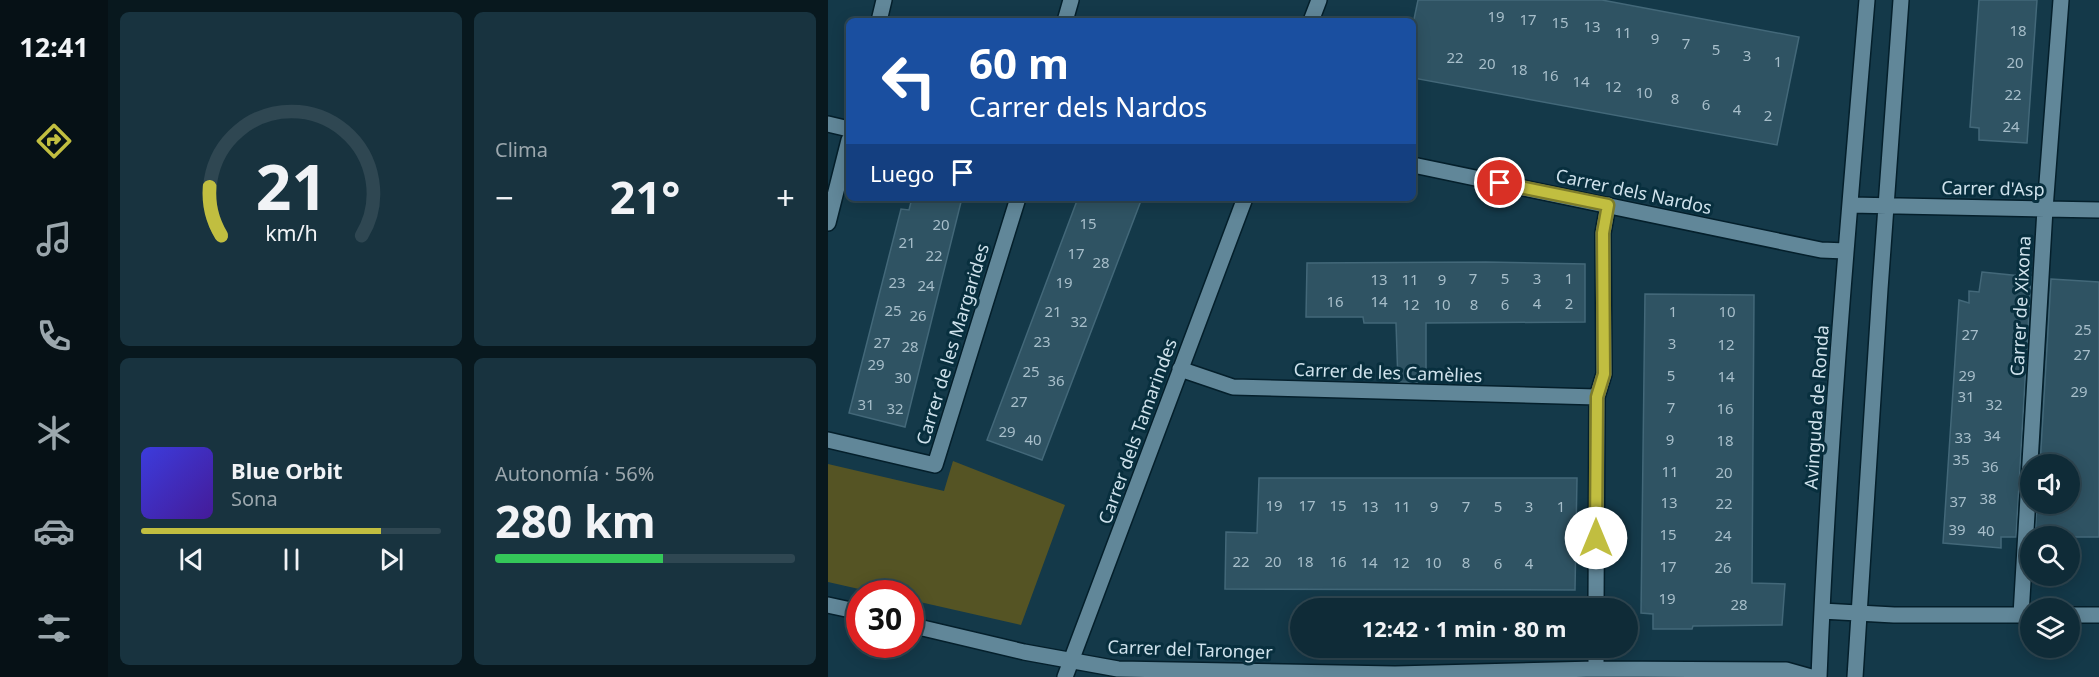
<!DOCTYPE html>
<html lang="es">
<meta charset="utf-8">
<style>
:root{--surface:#0f2b37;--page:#18333f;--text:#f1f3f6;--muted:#9ba7ad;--line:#2f4752;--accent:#c1be40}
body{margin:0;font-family:"Noto Sans",sans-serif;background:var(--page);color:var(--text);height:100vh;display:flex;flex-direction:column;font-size:22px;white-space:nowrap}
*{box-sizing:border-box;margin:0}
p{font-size:20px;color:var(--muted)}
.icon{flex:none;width:33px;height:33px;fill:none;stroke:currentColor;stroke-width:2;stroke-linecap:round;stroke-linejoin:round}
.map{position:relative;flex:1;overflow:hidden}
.sheet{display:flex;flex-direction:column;gap:12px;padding:12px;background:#08181e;width:720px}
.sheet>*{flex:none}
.top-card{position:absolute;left:18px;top:18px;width:570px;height:183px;border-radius:9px;box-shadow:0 3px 15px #0003,0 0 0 2px var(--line);background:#1a4fa0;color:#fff;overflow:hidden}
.fabs{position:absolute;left:1192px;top:454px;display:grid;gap:12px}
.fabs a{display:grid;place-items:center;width:60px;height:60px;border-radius:50%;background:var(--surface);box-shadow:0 3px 15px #0003,0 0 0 2px var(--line);font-size:30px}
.speed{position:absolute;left:18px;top:580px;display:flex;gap:12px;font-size:30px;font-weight:700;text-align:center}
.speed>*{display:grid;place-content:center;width:78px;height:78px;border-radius:50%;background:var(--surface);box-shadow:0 3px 15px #0003,0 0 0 2px var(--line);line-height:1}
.speed .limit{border:9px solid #d22;background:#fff;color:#111}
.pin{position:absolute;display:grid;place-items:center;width:51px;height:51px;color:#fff;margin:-26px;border:3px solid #fff;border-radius:50%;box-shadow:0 2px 6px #0007}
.me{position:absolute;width:66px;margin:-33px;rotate:0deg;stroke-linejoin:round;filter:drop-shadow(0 0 4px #0008)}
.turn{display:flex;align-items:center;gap:21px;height:126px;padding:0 24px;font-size:27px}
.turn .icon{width:78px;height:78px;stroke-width:2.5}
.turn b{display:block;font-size:42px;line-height:51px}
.then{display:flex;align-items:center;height:57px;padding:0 24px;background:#0003;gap:12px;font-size:22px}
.big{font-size:45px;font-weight:700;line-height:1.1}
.sheet .tile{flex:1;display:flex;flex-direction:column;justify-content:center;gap:9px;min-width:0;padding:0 21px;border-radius:9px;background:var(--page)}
.sheet .dial{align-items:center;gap:0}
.dial svg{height:156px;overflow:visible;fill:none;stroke:var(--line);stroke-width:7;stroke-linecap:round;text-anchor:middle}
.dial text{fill:var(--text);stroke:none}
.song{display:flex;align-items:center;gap:18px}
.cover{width:72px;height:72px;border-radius:9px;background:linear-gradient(135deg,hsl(240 70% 55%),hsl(260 70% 35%))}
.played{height:6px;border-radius:3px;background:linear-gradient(90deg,var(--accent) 80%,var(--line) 80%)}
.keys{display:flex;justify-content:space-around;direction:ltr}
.heat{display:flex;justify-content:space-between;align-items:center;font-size:33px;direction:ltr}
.charge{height:9px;border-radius:4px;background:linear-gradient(90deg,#34c759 56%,var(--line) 0)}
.sheet .tiles{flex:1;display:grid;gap:12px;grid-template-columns:repeat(2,1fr)}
.trip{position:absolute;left:462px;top:598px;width:348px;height:60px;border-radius:30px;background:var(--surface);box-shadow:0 3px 15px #0003,0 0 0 2px var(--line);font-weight:700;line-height:60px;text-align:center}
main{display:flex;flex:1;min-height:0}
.tabs{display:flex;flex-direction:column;width:108px;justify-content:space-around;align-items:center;background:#061116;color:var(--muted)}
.tabs .icon{width:42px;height:42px}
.tabs .on{color:var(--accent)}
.tabs b{font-size:27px;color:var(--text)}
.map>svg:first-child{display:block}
.green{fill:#555424}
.building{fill:#2f5363;stroke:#436879;stroke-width:1.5}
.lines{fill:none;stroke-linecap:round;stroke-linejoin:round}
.minor-casing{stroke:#041f2b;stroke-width:18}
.minor{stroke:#618799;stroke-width:15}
.route-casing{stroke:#7d7c2a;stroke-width:15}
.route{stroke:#c1be40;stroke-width:10}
.labels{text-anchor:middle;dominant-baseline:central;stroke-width:6;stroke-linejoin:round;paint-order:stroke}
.number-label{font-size:15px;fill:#a7beca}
.street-label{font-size:18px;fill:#cfe2ec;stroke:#082f3e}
</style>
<main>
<nav class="tabs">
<b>12:41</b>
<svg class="icon on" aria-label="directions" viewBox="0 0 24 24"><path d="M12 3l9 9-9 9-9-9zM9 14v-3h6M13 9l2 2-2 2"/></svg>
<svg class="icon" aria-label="music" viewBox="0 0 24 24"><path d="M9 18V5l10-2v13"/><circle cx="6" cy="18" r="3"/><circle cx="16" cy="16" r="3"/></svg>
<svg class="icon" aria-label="phone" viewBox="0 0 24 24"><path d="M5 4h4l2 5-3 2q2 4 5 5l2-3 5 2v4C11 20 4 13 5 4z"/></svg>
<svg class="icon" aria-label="climate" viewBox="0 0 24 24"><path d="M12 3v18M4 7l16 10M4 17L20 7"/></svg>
<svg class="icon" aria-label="car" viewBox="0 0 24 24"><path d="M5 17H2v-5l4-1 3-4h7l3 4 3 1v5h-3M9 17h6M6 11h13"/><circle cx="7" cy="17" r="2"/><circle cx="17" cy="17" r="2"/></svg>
<svg class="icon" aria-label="filters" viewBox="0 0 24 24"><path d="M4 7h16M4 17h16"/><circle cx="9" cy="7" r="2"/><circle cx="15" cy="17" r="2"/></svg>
</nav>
<section class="sheet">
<div class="tiles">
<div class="tile dial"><svg viewBox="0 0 100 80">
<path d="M14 69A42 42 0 1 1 86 69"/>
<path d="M14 69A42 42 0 0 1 8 44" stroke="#c1be40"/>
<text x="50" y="56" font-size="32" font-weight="700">21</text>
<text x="50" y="72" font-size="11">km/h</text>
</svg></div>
<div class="tile"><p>Clima</p>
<div class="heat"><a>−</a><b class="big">21°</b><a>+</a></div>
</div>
<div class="tile">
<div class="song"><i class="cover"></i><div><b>Blue Orbit</b><p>Sona</p></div></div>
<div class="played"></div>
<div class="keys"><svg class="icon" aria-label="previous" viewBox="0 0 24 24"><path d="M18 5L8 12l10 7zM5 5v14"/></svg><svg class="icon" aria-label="pause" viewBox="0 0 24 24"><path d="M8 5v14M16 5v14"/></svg><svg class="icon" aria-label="next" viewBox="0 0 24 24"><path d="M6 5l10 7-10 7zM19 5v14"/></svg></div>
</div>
<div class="tile"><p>Autonomía · 56%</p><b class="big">280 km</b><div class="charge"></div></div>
</div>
</section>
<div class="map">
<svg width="1271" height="677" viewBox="0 0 1271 677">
<rect width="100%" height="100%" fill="#143949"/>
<!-- green -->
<path class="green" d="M125,461L237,505L193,625L83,600L82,594H53L0,582V464L116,491Z"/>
<!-- building -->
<path class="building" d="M590,0H774L971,37L949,145L585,78V24Z
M1151,0H1209L1199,143L1151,140V128L1142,127Z
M84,198H134L77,427L21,413L73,209L81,210Z
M250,198H314L214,460L159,440Z
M658,262L757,264V322L598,323V383L570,382L568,323H536L535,317H478L479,263Z
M1154,272L1203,277L1188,537H1173V548L1115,543L1131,300L1141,303V291L1151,292Z
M1223,279L1271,282V537H1207L1209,504H1242V465H1212Z
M817,294L926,295L924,583L957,584L954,625L865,626L864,629H825V614L813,613Z
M431,478H749L747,590L397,589L398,532L429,533Z"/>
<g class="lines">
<!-- minor casing -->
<g class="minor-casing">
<path id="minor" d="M51,21L56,0
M237,21L243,0
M483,21L491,0
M0,124L21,129
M585,165L993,250L1018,251
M1022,205L1271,210
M0,223L21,140
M352,369L405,387L769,397
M0,440L107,465L190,198
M0,605L32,612
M768,609L769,397L776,374L775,233L780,205
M994,611L1066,615H1201
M1193,615L1217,209L1233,0
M1242,615H1271
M82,625L196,652L290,669L567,674L768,669L958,670L983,677
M768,669V648
M237,677L417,198
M991,677C1000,451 1020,225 1039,0
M1027,677L1052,289L1073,0"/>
</g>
<!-- minor -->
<use href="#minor" class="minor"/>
</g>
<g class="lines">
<!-- route casing -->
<g class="route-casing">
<path id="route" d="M672,183L780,205L775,233L776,374L769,397L768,538"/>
</g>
<!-- route -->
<use href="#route" class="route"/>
</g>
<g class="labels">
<!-- number labels -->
<g class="number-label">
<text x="668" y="16">19</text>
<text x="700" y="19">17</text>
<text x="732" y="22">15</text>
<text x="764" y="26">13</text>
<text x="1190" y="30">18</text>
<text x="795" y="32">11</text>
<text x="827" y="38">9</text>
<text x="858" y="43">7</text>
<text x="888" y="49">5</text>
<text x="919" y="55">3</text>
<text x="627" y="57">22</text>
<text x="950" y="61">1</text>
<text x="1187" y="62">20</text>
<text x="659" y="63">20</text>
<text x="691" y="69">18</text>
<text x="722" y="75">16</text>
<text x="753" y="81">14</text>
<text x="785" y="86">12</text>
<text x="816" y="92">10</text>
<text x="1185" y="94">22</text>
<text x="847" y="98">8</text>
<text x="878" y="104">6</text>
<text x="909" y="109">4</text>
<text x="940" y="115">2</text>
<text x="1183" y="126">24</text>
<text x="260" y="223">15</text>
<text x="113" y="224">20</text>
<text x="79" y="242">21</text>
<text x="248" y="253">17</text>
<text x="106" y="255">22</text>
<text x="273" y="262">28</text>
<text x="645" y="278">7</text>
<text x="677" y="278">5</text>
<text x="709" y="278">3</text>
<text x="741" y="278">1</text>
<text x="551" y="279">13</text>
<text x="582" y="279">11</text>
<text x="614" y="279">9</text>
<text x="69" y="282">23</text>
<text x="236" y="282">19</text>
<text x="98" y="285">24</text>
<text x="507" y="301">16</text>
<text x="551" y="301">14</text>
<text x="709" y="303">4</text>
<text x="741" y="303">2</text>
<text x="583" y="304">12</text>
<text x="614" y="304">10</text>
<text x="646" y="304">8</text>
<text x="677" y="304">6</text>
<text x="65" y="310">25</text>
<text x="225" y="311">21</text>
<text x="845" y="311">1</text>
<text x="899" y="311">10</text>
<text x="90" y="315">26</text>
<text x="251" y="321">32</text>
<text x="1255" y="329">25</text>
<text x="1142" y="334">27</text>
<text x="214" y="341">23</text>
<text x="54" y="342">27</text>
<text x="844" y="343">3</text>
<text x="898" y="344">12</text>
<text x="82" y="346">28</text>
<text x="1254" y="354">27</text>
<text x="48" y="364">29</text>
<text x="203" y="371">25</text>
<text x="843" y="375">5</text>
<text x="1139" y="375">29</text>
<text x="898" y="376">14</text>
<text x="75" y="377">30</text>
<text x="228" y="380">36</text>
<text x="1251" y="391">29</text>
<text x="1138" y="396">31</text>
<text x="191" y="401">27</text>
<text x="38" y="404">31</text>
<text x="1166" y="404">32</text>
<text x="843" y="407">7</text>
<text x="67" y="408">32</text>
<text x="897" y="408">16</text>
<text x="179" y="431">29</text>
<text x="1164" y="435">34</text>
<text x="1135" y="437">33</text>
<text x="205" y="439">40</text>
<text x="842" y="439">9</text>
<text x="897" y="440">18</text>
<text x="1133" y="459">35</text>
<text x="1162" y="466">36</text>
<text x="842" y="471">11</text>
<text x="896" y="472">20</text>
<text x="1160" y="498">38</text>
<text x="1130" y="501">37</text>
<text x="841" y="502">13</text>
<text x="896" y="503">22</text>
<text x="446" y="505">19</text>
<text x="479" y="505">17</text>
<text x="510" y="505">15</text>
<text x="542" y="506">13</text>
<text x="574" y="506">11</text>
<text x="606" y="506">9</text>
<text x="638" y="506">7</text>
<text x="670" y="506">5</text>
<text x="701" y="506">3</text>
<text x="733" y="506">1</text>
<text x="1129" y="529">39</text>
<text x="1158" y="530">40</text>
<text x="840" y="534">15</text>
<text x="895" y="535">24</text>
<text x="413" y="561">22</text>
<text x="445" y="561">20</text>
<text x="477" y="561">18</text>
<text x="510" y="561">16</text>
<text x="541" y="562">14</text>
<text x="573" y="562">12</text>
<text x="605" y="562">10</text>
<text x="638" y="562">8</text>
<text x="670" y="563">6</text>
<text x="701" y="563">4</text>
<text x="840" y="566">17</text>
<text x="895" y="567">26</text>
<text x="839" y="598">19</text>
<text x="911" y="604">28</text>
</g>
<!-- street labels -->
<g class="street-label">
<text transform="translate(1165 188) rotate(1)">Carrer d'Asp</text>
<text transform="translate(806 191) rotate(12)">Carrer dels Nardos</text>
<text transform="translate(1192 306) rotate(-87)">Carrer de Xixona</text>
<text transform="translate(124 344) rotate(-73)">Carrer de les Margarides</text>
<text transform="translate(560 372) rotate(2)">Carrer de les Camèlies</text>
<text transform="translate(988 407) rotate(-86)">Avinguda de Ronda</text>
<text transform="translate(309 431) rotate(-70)">Carrer dels Tamarindes</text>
<text transform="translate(362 649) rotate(2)">Carrer del Taronger</text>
</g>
</g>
</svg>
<div class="fabs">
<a><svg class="icon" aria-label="sound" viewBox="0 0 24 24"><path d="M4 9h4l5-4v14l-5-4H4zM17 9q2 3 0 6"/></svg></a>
<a><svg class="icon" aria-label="search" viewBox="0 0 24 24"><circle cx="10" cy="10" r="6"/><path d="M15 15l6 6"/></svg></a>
<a><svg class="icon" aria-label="layers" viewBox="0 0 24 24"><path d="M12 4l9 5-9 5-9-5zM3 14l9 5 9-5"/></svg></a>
</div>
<div class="speed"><div class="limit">30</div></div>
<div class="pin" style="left:672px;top:183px;background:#d93025"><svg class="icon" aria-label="arrive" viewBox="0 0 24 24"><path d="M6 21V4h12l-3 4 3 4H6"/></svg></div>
<svg class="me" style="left:768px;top:538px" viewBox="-20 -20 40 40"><circle r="19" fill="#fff"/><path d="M0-13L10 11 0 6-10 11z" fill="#c1be40"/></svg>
<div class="trip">12:42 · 1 min · 80 m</div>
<div class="top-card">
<div class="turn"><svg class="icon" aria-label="left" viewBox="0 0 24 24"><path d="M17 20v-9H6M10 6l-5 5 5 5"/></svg><div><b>60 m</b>Carrer dels Nardos</div></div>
<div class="then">Luego<svg class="icon" aria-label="arrive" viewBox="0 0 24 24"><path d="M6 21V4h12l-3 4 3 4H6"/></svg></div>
</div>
</div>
</main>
